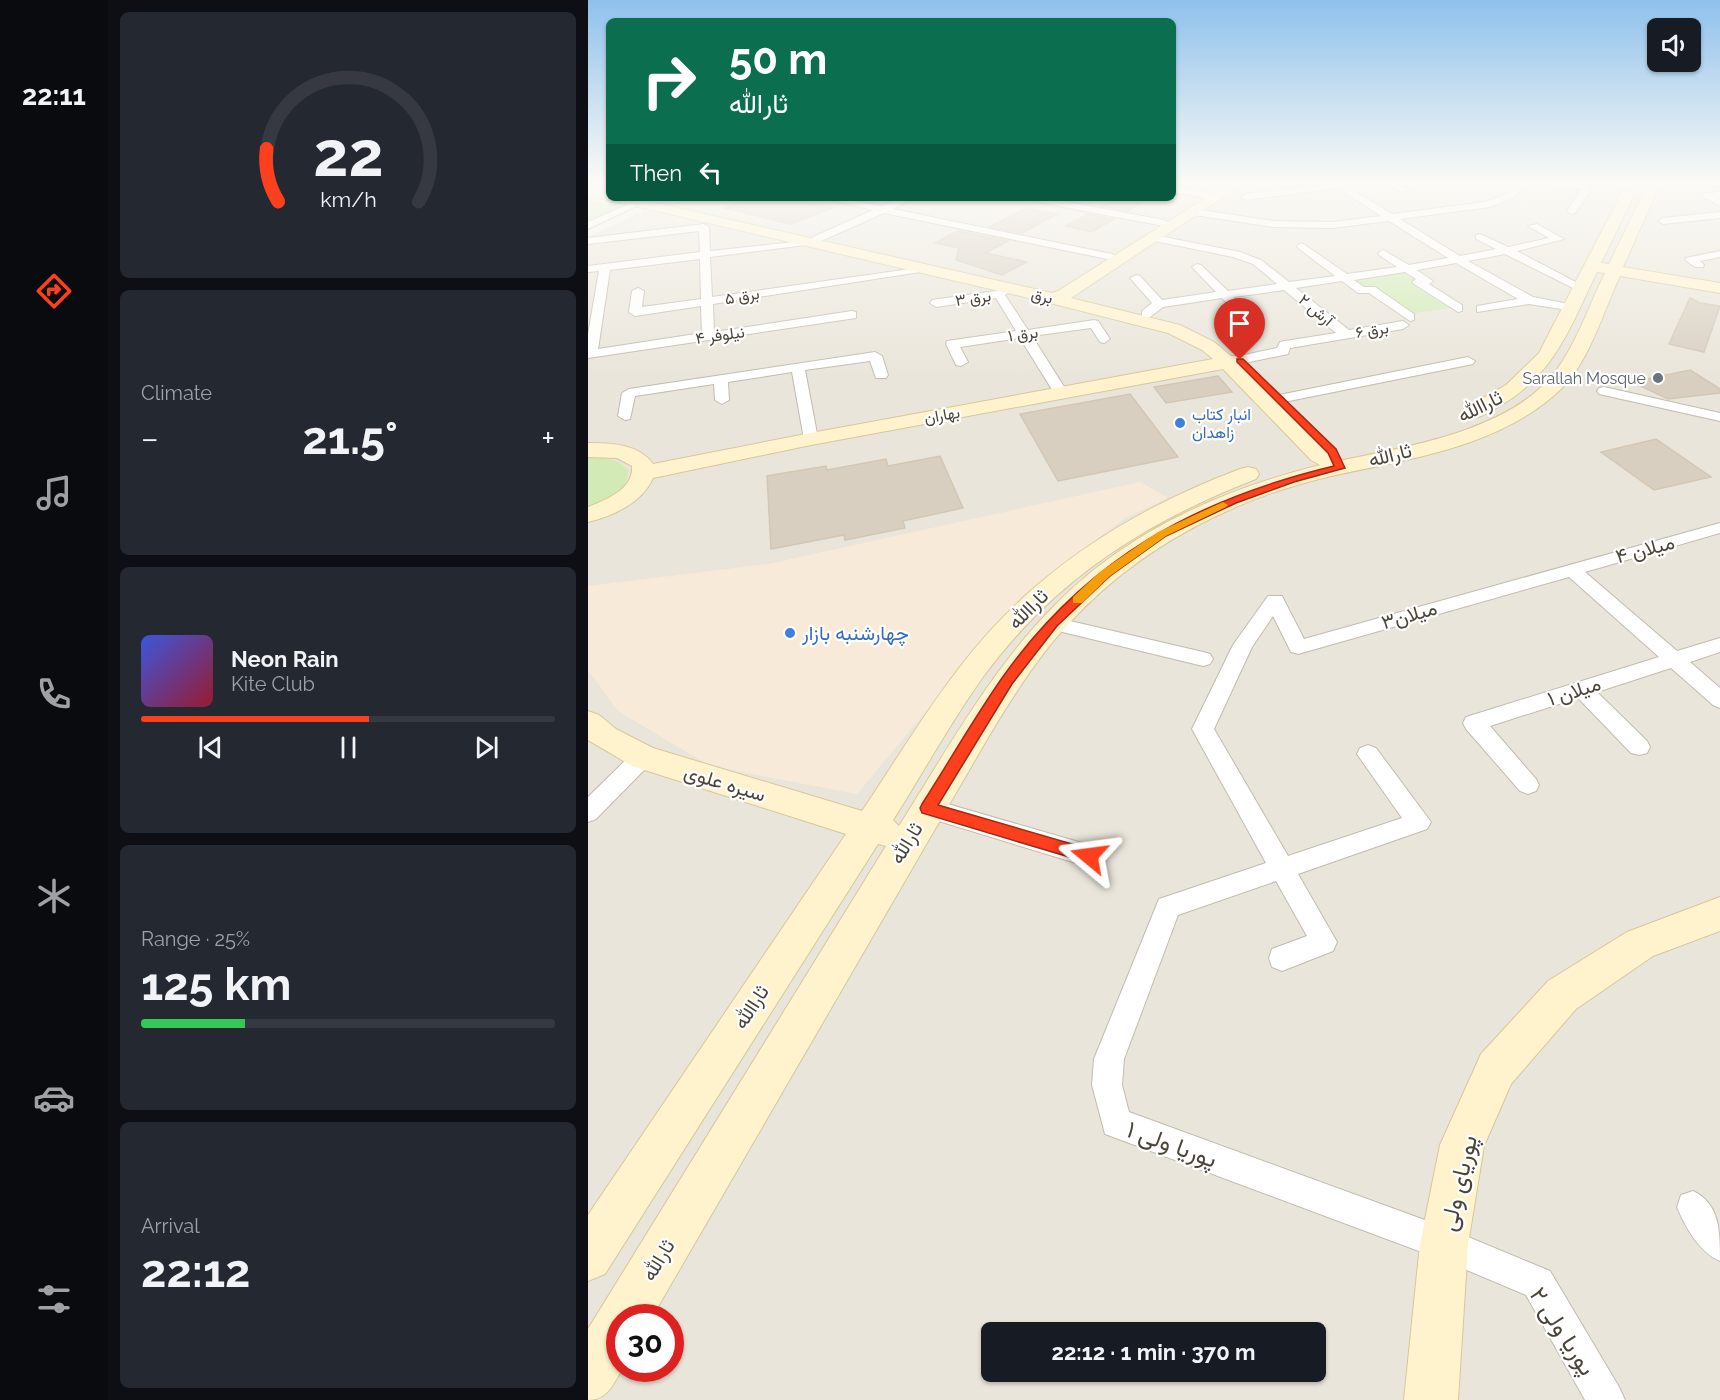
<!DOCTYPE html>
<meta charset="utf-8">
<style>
:root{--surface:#171b24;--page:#242831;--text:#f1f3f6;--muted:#9ea1a6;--line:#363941;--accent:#fc3f1d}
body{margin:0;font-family:Raleway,Vazirmatn,sans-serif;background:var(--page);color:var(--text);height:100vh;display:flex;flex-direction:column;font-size:22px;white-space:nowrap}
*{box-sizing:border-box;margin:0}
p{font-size:20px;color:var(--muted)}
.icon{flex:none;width:33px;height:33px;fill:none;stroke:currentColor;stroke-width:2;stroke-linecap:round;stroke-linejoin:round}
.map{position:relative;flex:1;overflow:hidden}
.drawer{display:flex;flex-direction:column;gap:12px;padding:12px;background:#0d0f14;width:480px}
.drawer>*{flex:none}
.banner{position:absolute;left:18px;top:18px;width:570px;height:183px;border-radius:9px;box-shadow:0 2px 4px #0004;background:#0b6e4f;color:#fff;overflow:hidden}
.fabs{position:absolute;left:1059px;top:18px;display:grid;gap:12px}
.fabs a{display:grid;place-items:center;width:54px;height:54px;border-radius:9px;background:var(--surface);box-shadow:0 2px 4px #0004;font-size:30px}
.speed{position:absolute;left:18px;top:1304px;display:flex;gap:12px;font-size:30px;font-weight:700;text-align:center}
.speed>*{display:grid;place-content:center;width:78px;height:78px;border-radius:50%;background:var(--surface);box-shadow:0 2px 4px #0004;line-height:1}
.speed .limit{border:9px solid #d22;background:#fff;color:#111}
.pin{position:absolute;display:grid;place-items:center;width:51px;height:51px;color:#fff;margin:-62px -26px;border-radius:50% 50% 50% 0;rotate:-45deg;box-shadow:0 0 6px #0007}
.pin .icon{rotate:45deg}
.me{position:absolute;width:66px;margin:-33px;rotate:286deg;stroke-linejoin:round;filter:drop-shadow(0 0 4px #0008)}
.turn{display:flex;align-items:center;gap:21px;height:126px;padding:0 24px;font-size:27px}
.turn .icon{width:78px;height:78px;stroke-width:2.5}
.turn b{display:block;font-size:42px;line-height:51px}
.then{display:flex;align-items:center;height:57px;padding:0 24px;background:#0003;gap:12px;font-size:22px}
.big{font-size:45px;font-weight:700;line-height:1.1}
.drawer .widget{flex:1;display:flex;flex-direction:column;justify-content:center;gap:9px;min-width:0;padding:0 21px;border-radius:9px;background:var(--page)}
.drawer .dial{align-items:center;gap:0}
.dial svg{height:156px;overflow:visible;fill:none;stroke:var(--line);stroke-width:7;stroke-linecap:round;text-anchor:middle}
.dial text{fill:var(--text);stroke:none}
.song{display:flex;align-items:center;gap:18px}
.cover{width:72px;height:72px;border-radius:9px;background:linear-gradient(135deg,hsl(230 70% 55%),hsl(350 70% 35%))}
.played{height:6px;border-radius:3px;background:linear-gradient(90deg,var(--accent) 55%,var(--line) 55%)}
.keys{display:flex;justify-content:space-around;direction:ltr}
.heat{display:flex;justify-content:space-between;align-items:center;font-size:33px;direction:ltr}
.charge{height:9px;border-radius:4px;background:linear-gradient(90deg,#34c759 25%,var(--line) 0)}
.trip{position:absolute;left:393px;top:1322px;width:345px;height:60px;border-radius:9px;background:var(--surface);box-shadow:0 2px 4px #0004;font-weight:700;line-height:60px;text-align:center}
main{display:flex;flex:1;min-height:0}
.menu{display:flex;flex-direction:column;width:108px;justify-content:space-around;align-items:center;background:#090b0e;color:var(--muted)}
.menu .icon{width:42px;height:42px}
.menu .current{color:var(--accent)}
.menu b{font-size:27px;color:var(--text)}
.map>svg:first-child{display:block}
.residential{fill:#eae5da;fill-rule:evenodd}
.commercial{fill:#f7ead8}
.green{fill:#d2eab5}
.building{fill:#d8cfc1;stroke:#d3c7b4;stroke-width:1.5}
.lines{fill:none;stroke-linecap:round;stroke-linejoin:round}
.street-casing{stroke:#c2bbae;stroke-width:2}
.secondary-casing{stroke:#d6c79b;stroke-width:2}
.street{fill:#fff;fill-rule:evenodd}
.secondary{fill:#fff3cd;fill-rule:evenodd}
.route{fill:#fc3f1d;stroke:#a42913;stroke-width:1.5}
.slow{fill:#f59e0b}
.worship-dot{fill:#6b7280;stroke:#fff;stroke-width:2}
.shop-dot{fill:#3f7fe0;stroke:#fff;stroke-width:2}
.labels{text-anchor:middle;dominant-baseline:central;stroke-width:4.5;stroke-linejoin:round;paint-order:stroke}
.far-street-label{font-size:16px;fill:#4b4439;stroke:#fff}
.far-worship-label{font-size:16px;fill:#5b616d;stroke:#fff;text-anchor:end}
.far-shop-label{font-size:16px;fill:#366cbe;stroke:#fff;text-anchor:start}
.street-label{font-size:20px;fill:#4b4439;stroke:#fff}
.shop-label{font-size:20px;fill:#366cbe;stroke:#fff;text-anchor:start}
.near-street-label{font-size:24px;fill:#4b4439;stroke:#fff}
</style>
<main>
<nav class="menu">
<b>22:11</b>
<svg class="icon current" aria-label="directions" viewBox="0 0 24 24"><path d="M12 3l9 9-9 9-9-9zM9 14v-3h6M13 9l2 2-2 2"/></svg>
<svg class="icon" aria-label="music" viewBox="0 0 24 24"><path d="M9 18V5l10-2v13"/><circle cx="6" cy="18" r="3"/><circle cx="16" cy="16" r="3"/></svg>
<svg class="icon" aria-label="phone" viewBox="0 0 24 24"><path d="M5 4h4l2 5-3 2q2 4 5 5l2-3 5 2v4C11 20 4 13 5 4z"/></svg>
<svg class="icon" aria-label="climate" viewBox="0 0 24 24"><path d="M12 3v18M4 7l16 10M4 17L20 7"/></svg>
<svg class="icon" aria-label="car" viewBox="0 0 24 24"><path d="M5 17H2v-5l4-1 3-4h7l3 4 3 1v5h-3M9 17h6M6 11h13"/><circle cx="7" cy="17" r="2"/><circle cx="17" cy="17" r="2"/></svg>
<svg class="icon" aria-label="filters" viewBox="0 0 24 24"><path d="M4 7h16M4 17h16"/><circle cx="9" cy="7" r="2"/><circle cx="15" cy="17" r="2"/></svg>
</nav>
<section class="drawer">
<div class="widget dial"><svg viewBox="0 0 100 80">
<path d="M14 69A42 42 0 1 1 86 69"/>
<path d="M14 69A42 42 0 0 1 8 42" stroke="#fc3f1d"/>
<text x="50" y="56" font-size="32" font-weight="700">22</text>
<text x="50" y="72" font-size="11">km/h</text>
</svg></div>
<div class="widget"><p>Climate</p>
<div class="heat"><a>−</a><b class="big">21.5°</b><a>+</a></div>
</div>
<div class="widget">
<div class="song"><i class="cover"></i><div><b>Neon Rain</b><p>Kite Club</p></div></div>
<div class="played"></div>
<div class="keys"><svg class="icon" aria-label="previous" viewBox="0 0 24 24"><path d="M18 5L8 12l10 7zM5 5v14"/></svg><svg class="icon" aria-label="pause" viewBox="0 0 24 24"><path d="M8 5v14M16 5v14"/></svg><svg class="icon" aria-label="next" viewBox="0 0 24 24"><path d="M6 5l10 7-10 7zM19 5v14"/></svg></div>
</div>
<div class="widget"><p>Range · 25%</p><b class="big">125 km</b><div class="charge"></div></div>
<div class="widget"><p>Arrival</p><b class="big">22:12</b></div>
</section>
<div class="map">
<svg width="1132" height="1400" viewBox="0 0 1132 1400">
<rect width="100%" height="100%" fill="#f6f3ec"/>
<!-- residential -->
<path class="residential" d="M585,182H1132V1400H0V237L55,211L43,198H585ZM32,1317H82V1368H32ZM404,1332H728V1371H404Z"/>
<!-- commercial -->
<path class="commercial" d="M552,482L580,498L537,518L435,595L269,794L122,766L30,711L0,670V586L180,564Z"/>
<!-- green -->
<path class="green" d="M0,199L34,207L0,222Z
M818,270L832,279L821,282L860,308L822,314L786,286L777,288L765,279Z
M8,457C22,459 31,460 40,470C41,492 17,500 0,508V458Z"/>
<!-- building -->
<path class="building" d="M165,198H199L245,208L202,224L137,208Z
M529,198H552L554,202L539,211L514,206Z
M439,208L469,214L434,233L401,227Z
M500,214L526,219L504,232L478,226Z
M370,231L420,241L398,253L439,262L414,275L368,260L371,248L347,243Z
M1102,298L1112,303L1132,306L1116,352L1081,344Z
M1102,370L1132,389V393L1080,399L1044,382Z
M630,376L644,392L578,403L566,387Z
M542,394L590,457L470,481L432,414Z
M1068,439L1123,477L1066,490L1013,452Z
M352,456L375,508L315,521L317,528L257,540L256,535L183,549L179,476L238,466L239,470L298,459L300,466Z"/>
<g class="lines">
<!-- street casing -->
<g class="street-casing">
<path id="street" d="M742,182H782L760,187L804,214L897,202L921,193L930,182H939L927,197L902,207L812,219L872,256L908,249L888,239V235L892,234L920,247L961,238L940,226L949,224L976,239L929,251L999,288L993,291L989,290L917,254L880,261L945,297L986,305V311L941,304L889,312V306L930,299L868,263L829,270L845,281L841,284L874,305V311L870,312L826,284L824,282L828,279L817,272L766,280L776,287H787L826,314V320L822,321L781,293H770L754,281L708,288L761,330L815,321L821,325L815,329L702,348L700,354L652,364L645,360L647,357L689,348L692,342L697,341L748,333L696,290L646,297L660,311L654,315L650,314L634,298L575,307L562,317H554V311L564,303L542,278L548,275L552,276L574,300L628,292L604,267L609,264L613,265L640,291L689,284L665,264L645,257L562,240V236L566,235L652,252L673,260L701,282L747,276L710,248L709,246L714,243L759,274L809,267L791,255L790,253L795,250L821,265L860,258L801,221L744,228L685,227L606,215L601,212L606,209L685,221L744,222L793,216L750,188L658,200L653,197L658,194L743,184Z
M796,182H807L821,190L813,192Z
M856,182H866L868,184L863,187Z
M954,182H981L1005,187L987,213L984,214L979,211L994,189L958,185Z
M585,186L618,192L623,195L618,198L585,192Z
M1132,192V198H1129L1132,199V206L1113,196L1118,193Z
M234,198H253L294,206L313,198H326L305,209L524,254L529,257L524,260L296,213L233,241H226L225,244L122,257L124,297L336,267V271L332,272L125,304L126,332L264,311L268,312V318L0,358V334L11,271L0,272V266L112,252L111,231L0,244V238L116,224L121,227L122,251L224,240L225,237L285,210ZM112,259L113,299L54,307L56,291L50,288L44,291L41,312L47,316L113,306L114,333L10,349L22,270Z
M445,198H459L576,220L581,223L576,226L449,202Z
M47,201L55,203L0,229V222Z
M1132,212V218L1075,224L1070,221L1075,218Z
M1132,251V257L1112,261L1116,265L1115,267H1107L1097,260L1098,258Z
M420,285L426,288L417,295L440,330L506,320L510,321L522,339L516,343L512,342L503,328L444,336L480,393L478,396H468L432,338L372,347L380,362L373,366L368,365L358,344L359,341L428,331L408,298L348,307L342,303L344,300L408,291Z
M287,352L294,356L300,375L298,378H288L282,361L217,370L230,439L223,443L216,439L204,372L140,382L141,400L134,404L127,400L126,384L47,396L42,419L37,420L30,416L34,393L41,389Z
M880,357L887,361L885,364L691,403L684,399L691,395Z
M1016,387L1132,413V421L1011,394L1009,391L1011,388Z
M1132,523V533L997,572L1089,651L1132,638V652L1102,662L1132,688V708L1125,705L1083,668L1009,692L1059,741L1062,747L1059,753L1051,755L1043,753L990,698L902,726L948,779L951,785L948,791L940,794L932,791L878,729L875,723L878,717L1071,657L981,577L710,654L703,652L685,616L664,647L626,729L700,856L814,818L769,754L772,748L780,745L788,748L843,822L839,829L710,874L749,942L745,951L694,971L684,967L681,958L684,949L719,936L688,881L590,915L536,1059L534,1085L541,1112L856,1227L962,1271L1031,1387L1037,1400H997L938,1295L855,1260L517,1134L504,1085L506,1059L571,899L678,863L604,729L645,645L680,596H694L716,639Z
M465,617L615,652L622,654L625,659L622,664L615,666L458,628L455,623L458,618Z
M55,748L63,751L66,757L63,763L8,819L0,822V797L47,751Z
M339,798L501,845L510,849L513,856L510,863L501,867L331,815L327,808L331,801Z
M1105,1191C1132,1204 1132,1231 1132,1261C1112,1253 1097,1227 1089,1207L1093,1195Z"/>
</g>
<!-- secondary casing -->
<g class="secondary-casing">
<path id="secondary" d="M643,182H658L483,298L592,325L626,342L643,356H659L661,360L659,364L653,365L739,450L755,460C822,446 923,430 967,372C989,343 1001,305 1017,273L1009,272C982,327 967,375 910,407C899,413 889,421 876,417L873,413L876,409L918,385L951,353L1034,192H1044L1046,195L1013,263L1021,264L1061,182H1073L1035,267L1132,283V293L1032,276C1016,310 1001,362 974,388C912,449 816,459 735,478C644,500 554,547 489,615C454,650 427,693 401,736L64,1317H32V1368H35C25,1384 20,1400 0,1400V1329L298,846L290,844L17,1274L0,1281V1215L258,834L44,766L0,740V711L11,715L28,729L65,748L274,811C307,762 338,710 375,663C447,570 543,510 652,469L660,467L668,469L671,474L668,479C557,522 466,580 395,677C362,723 335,773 305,820L311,826C359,750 405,666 469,603C540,531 636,489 732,465L723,460L635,369L223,445L65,478C54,503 25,516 0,522V507C18,500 46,489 44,466L29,458L0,457V443C23,443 51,444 65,464L223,433L625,359L614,350L580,333L462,303L22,200L0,197V189L21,192V198H46L464,293L470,291Z
M1123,182H1132V186L1124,185Z
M1132,897V931L1065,956L988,1009L923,1084L896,1146L880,1244L870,1400H816L832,1244L852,1145L893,1054L960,981L1039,932Z"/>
</g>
<!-- street -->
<use href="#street" class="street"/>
<!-- secondary -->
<use href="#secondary" class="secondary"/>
</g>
<!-- sky -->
<linearGradient id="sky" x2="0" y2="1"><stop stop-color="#8fc1ec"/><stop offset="0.48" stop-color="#fbfaf6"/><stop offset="1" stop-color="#fbfaf6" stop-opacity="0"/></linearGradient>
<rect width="1132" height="378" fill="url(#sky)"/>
<!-- route -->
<path class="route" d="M649,359H655L748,449L757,468L706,482L648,503L578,536L522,576L469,626L424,684L350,805L501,849L507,851L509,856L507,861L501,863L334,813L332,808L334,804C361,762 386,718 414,678C498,559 608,499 746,466L740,453L649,362Z"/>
<!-- slow -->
<path class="slow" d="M635,502L640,505L638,507L578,536L522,576L494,603H485V597L513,571L570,532Z"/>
<!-- markers -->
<circle class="worship-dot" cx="1070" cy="378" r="6"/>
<g class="shop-dot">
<circle cx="592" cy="423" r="6"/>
<circle cx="202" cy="633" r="6"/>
</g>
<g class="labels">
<!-- far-street labels -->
<g class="far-street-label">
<text transform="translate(154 296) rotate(-10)">برق ۵</text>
<text transform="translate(454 296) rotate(13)">برق</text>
<text transform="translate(385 298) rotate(-8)">برق ۳</text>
<text transform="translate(728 310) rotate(40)">آرش ۲</text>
<text transform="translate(784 330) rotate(-9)">برق ۶</text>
<text transform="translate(435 334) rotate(-8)">برق ۱</text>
<text transform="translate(132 335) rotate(-8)">نیلوفر ۴</text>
<text transform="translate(354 415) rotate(-10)">بهاران</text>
</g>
<!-- far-worship labels -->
<g class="far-worship-label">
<text x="1058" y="378">Sarallah Mosque</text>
</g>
<!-- far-shop labels -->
<g class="far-shop-label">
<text x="604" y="414">انبار کتاب<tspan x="604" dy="18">زاهدان</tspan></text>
</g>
<!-- street labels -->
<g class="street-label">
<text transform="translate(892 406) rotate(-26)">ثاراالله</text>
<text transform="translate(802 455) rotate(-14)">ثارالله</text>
<text transform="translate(1057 549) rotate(-15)">میلان ۴</text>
<text transform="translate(440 609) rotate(-45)">ثاراالله</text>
<text transform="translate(821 615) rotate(-16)">میلان۳</text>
<text transform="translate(986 691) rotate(-18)">میلان ۱</text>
<text transform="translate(137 783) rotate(17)">سیره علوی</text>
<text transform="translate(318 843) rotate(-59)">ثارالله</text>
<text transform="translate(163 1007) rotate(-57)">ثاراالله</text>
<text transform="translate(70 1260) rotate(-59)">ثارالله</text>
</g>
<!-- shop labels -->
<g class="shop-label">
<text x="214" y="633">چهارشنبه بازار</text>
</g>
<!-- near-street labels -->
<g class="near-street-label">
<text transform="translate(584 1144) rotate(20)">پوریا ولی ۱</text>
<text transform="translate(870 1183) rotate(-77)">پوریای ولی</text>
<text transform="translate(975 1331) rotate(57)">پوریا ولی ۲</text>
</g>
</g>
</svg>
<div class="fabs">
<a><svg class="icon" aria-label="sound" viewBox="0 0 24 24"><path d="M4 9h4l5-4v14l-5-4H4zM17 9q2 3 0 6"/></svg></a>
</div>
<div class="speed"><div class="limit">30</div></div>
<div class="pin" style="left:652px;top:360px;background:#d93025"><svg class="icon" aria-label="arrive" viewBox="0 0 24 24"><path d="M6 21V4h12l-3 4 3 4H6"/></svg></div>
<svg class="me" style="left:501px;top:856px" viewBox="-20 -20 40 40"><path d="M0-17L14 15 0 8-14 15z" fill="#fc3f1d" stroke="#fff" stroke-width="4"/></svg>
<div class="trip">22:12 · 1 min · 370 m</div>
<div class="banner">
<div class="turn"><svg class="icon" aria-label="right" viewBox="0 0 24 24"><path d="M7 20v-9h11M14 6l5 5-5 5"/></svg><div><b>50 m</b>ثارالله</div></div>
<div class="then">Then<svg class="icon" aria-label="left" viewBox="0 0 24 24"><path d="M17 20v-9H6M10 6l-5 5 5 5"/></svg></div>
</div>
</div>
</main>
